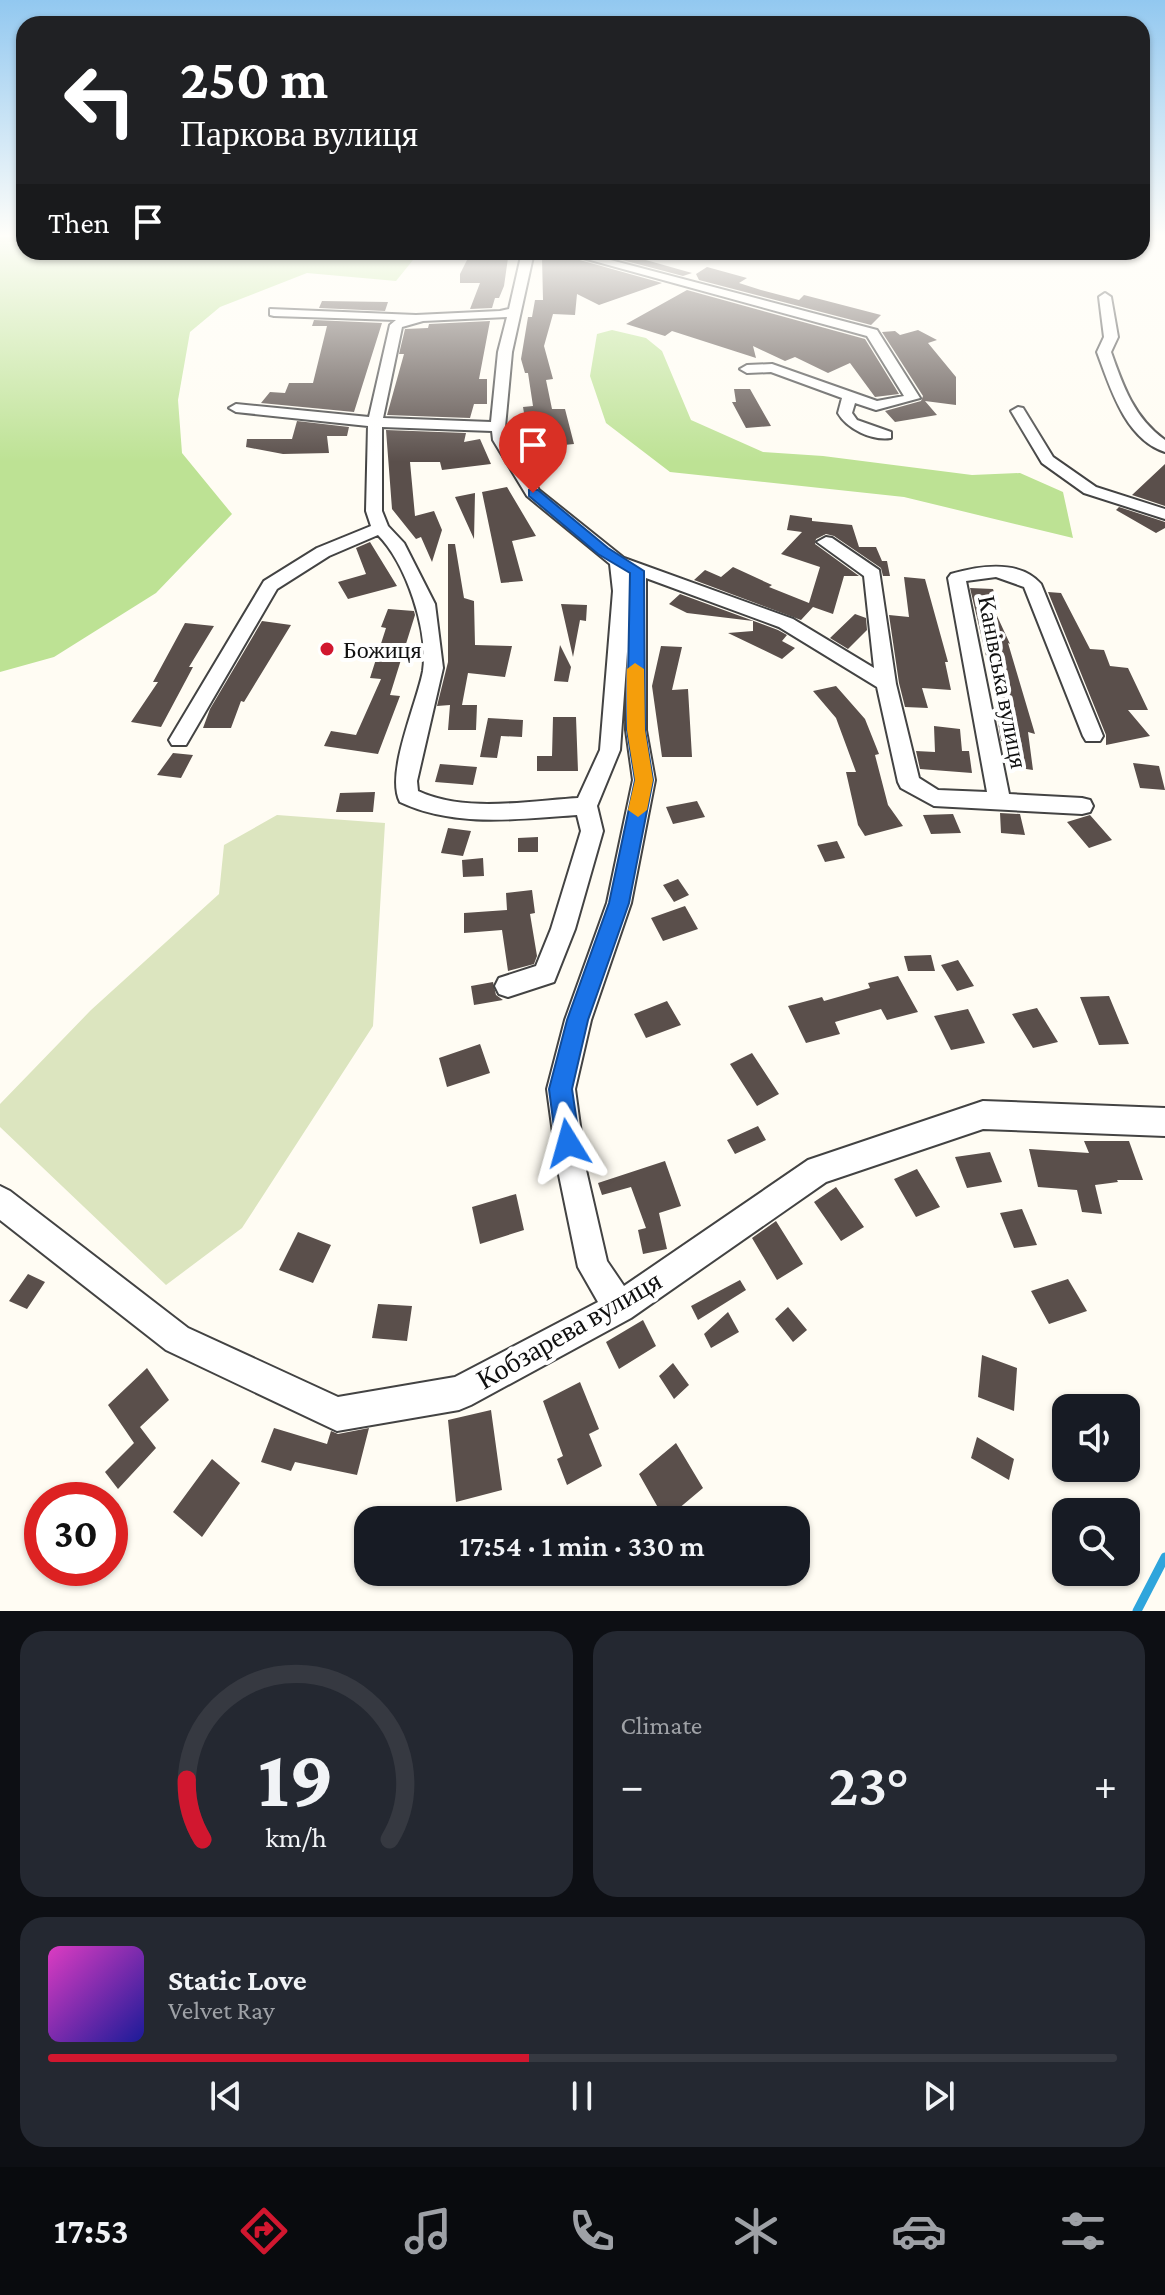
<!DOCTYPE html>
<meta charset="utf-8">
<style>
:root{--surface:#171b24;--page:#242831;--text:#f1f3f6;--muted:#9ea1a6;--line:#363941;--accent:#d1172f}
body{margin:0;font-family:"Crimson Pro",serif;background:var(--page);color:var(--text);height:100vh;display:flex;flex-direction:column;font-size:30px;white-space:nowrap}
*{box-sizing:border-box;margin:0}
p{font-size:26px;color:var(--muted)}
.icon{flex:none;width:44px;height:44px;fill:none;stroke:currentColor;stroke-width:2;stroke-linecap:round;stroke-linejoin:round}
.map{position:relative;height:1611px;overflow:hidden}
.panel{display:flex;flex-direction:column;gap:20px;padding:20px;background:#0d0f14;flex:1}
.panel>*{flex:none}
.hud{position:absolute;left:16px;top:16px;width:1134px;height:244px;border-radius:24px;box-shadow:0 2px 6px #0004;background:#202124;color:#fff;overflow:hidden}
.controls{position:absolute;left:1052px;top:1394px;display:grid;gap:16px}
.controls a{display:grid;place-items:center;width:88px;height:88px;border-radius:16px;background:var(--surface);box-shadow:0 2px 6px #0004;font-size:40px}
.speed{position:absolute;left:24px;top:1482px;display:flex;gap:16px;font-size:40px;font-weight:700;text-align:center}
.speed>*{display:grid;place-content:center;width:104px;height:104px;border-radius:50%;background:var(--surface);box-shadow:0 2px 6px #0004;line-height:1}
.speed .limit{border:12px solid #d22;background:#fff;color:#111}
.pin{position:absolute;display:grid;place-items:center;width:68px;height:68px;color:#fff;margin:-82px -34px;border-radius:50% 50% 50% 0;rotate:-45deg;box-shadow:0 0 8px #0007}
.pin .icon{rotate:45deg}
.me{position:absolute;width:88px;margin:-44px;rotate:352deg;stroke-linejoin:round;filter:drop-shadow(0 0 6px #0008)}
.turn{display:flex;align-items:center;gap:28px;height:168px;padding:0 32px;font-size:36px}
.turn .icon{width:104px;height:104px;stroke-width:2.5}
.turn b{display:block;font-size:56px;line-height:68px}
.then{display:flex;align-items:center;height:76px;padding:0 32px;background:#0003;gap:16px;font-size:30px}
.big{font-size:60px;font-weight:600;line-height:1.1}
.panel .card{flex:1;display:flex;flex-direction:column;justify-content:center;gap:12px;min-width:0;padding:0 28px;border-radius:24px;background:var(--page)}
.panel .dial{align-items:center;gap:0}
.dial svg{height:208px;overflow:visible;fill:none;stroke:var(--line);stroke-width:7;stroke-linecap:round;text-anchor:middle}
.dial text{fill:var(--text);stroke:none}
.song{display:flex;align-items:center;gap:24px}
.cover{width:96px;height:96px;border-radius:12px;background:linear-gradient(135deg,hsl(310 70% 55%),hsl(240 70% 35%))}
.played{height:8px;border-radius:4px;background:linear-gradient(90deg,var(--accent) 45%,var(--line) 45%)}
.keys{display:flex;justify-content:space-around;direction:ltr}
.heat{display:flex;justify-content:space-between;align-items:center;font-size:44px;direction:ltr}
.panel .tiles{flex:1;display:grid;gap:20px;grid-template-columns:1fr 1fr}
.card:last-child{grid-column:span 2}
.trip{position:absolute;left:354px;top:1506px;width:456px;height:80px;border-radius:24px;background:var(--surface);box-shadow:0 2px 6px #0004;font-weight:600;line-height:80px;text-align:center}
.tab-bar{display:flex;height:128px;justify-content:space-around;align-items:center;background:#090b0e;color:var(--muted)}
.tab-bar .icon{width:56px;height:56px}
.tab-bar .on{color:var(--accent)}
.tab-bar b{font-size:36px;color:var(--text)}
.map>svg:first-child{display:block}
.forest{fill:#bde294}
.cemetery{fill:#dce5bf}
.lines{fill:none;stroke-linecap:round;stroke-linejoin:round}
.stream{stroke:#2fa5dc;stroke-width:9}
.building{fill:#5a4f4b}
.minor-casing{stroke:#434343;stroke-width:4}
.minor{fill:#fff;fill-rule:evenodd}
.route{fill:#1a73e8;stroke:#114b97;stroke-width:2}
.slow{fill:#f59e0b}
.poi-dot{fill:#d1172f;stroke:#fff;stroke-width:3}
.labels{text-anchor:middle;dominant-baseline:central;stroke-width:8;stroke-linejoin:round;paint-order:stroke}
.poi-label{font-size:24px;fill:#101010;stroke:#fff;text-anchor:start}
.street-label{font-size:24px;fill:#101010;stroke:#fff}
.near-street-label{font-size:28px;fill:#101010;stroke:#fff}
</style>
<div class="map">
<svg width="1165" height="1611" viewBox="0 0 1165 1611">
<rect width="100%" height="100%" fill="#fffcf3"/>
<!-- forest -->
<path class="forest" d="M0,237H24V252H413V260L396,281L307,273L220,307L190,332L178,400L182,453L232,514L156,593L54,657L0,672Z
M612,330L646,338L662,351L691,420L763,452L823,456L972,475L1020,473L1063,492L1073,538L904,497L670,472L606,423L590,376L597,334Z"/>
<!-- cemetery -->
<path class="cemetery" d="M277,815L385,823L373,1026L242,1228L166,1285L0,1127V1104L91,1010L219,894L224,845Z"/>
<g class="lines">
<!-- stream -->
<path class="stream" d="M1137,1611L1165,1557"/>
</g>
<!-- building -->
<path class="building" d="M592,252L621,253L692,273L683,276Z
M469,256L508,258L504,286L499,298H495L492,308L470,309L480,283H460V274Z
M542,257H569L662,283L599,305L577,294L575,315L553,314L544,346L553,379L546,380L552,409H565L574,444L554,446L559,456L537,458L529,443L523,407L533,406L528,373H525L521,359L528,317H532L535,300H543Z
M707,267L747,278L739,283L761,290L799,300L804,295L881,315L871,325L699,280L696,274Z
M687,290L865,339L899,394L875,397L850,363L828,373L795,357L785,361L753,346L756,358L672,331L665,336L626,324Z
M322,301L388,302L385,311L319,308Z
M314,320L382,323L354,412L261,403L270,392L285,393L289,383H313L327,326H312Z
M490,321L479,379H487V404H474L470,418L387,415L404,354H399L405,329L428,328L429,324Z
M918,330L937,340L928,343L956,377V405L925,401L937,415L895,422L885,411L921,401L923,396L882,332L895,331L900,335Z
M734,389H750L771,426L746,428L732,402H736Z
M297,421L349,427L347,436H327L329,453L283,454L246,447L247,439H292Z
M386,430L466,433L464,442L480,439L491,464L442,470L440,462H410L415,516L434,511L442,530L432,562L421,537L416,539L392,509Z
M1165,464V506L1132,495Z
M507,487L536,536L512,541L523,581L501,583L482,492Z
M475,493L474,539L455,497Z
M1119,507L1165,522V528L1156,533L1116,510Z
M790,515L812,518V521L852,525L859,547H876L882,561H887L890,576H883L881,568L834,536L826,534L816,539L815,544L859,576H844L833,614L813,607L801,620L694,580L705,570L721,577L733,567L772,585L769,587L809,603L820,567L781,554L802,532L787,530Z
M370,542L397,586L348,599L338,582L366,574L356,548Z
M448,544H455L464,598L474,601L475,645L512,646L505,677L468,673L462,705H452H477L476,730H448L450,705L437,706L448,662Z
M904,577L925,579L948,662H945L951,690L922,688L928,708L905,707L899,683L889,615L909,617Z
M970,588L993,589L998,605H992L1010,644L1008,643L1035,734L1028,732L1033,770L1007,766L1004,741H1001L991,677Z
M1048,592L1061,593L1090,649L1104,650L1110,666L1128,668L1148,710H1128L1150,736L1106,745V735Z
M680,594L778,630L787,635L782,641L795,648L782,659L728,633L753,631V621L687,613L669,604Z
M561,604L587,605L586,621L580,620L573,657Z
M388,609L414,611L415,615L390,695L400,696L378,754L324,746L331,731L356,735L381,679L370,678L386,628L381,627Z
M855,614L866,618L867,630L848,649L830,638Z
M262,621L291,625L244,702L241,701L231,728H203L210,709Z
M185,623L214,626L189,667H193L161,727L131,722L158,682H153Z
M560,645L571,667L568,682L554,681Z
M661,646L682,647L672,690L688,689L692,757H662L652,686Z
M836,686L865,719L879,754L875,755L888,805L903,826L865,836L858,825L846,772H856L836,718L813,691Z
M553,717H576L578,771H537V756H552Z
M488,718L523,720L522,737L501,736L497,758L480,757Z
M934,726L960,729L962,751H969L972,773L920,769L916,751L935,752Z
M173,753L193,755L181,778L157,775Z
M1133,763L1159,766L1165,790L1140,788Z
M440,764L477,767L473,785L435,782Z
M375,792L373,812H336L340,793Z
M697,801L705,817L673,824L666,807Z
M1000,813L1020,814L1025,835L1001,833Z
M953,814L961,833L931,834L923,815Z
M1090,815L1112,840L1089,848L1067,822Z
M448,828L471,831L463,856L441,853Z
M538,837V852H518V838Z
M837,841L845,858L825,862L817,845Z
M483,858L484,876L463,877L462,860Z
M678,879L689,895L674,902L663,885Z
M532,890L535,913L530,914L537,956L534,964L508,971L502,930L464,933V913L507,910L506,893Z
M685,906L698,929L663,941L651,918Z
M931,955L935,971H908L904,956Z
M958,960L974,986L957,991L941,965Z
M898,976L918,1012L887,1020L881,1009L835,1022L840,1034L806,1043L788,1006L822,997L824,1001L870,988L868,983Z
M493,982L496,995L503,1000L474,1005L471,986Z
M1109,996L1129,1044L1099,1045L1080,997Z
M667,1001L681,1025L646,1038L634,1014Z
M1037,1008L1058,1042L1033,1048L1012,1014Z
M968,1009L985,1043L951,1050L934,1016Z
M480,1044L490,1073L447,1087L439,1058Z
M752,1053L779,1094L757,1106L730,1064Z
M758,1126L766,1140L735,1154L727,1140Z
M1084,1141H1129L1143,1180H1117L1118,1182L1095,1185L1102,1214L1082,1212L1077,1190L1038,1187L1029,1149L1089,1153Z
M990,1152L1002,1182L967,1188L955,1157Z
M665,1161L681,1206L659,1213L667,1249L643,1254L638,1230L646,1228L631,1187L602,1195L598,1183Z
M917,1169L940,1207L916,1217L894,1179Z
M836,1187L864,1227L841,1241L814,1202Z
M516,1194L524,1230L480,1244L472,1207Z
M1022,1209L1037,1245L1014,1248L1000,1213Z
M776,1221L803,1264L777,1280L752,1238Z
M298,1232L331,1245L313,1283L279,1270Z
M28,1274L45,1282L27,1309L9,1301Z
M1068,1279L1087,1311L1049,1324L1031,1291Z
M740,1280L746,1290L698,1320L691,1306Z
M378,1304L412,1306L407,1341L372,1338Z
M788,1307L807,1330L793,1342L775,1319Z
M728,1312L739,1332L711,1348L704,1334Z
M643,1320L656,1346L619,1369L606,1342Z
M982,1355L1017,1368L1014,1411L978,1397Z
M673,1363L689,1385L674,1399L659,1376Z
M147,1368L169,1400L140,1427L156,1448L118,1489L105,1472L134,1443L108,1405Z
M580,1382L599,1429L589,1434L602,1466L567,1485L557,1459L563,1456L543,1401Z
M491,1410L502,1490L456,1502L448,1420Z
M274,1428L327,1444L331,1431L338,1434L369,1428L357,1475L295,1462L291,1471L261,1462Z
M977,1437L1014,1459L1009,1480L971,1458Z
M676,1443L703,1488L665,1520L639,1474Z
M212,1459L240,1483L202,1537L173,1512Z"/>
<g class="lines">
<!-- minor casing -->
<g class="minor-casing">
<path id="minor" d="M522,252H534L512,352L505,427L509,440L539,490L624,558L793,619L874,668L864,576L817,542L826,537L832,538L879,570L896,684L919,778L938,790L987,792L948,578L951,574C979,566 1019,559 1041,584L1103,736L1100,741H1086L1083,736L1024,587L996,577L966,581L1009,794L1082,798L1090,800L1093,806L1090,812L1082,814L934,806L901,788L898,782L877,687L779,627L646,578V730L655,780L631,903L591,1020L575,1089L586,1170L607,1261L624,1286L808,1160L983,1101L1165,1108V1136L983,1129L826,1182L631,1318L471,1405L459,1410L337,1431L166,1350L0,1220V1186L10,1191L188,1328L338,1397L455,1377L598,1302L578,1267L558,1170L547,1089L565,1020L607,903L633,780L626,730L627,652L620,750L597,806L603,831L575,929L554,982L508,997L499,994L495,986L499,978L536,966L551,929L581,831L577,815C518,819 455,828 400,802C385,774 417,703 423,671C429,631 406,563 378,535L329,556L277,589L186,745H172L169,740L264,581L317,548L371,526L366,511L368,426L236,412L229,408L236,404L369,417L390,325L396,320L274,316L270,315V309L416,315L500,311L509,309ZM507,317L498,352L491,422L383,418L402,327L423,321ZM382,427L492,431L493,440L527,496L610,564L613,591L600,750L578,798C528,801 465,813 418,791L417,781L443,668L435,604L404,543L388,526L382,511Z
M561,252H580L877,330L920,398L876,410L855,403L852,413L857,420L891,432V438C872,441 847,429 838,413L842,398L771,372L747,373L740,369L747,365L772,364L877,401L904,396L867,336Z
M1105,293L1111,297L1118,337L1111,352C1123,386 1134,418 1165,440V452C1125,439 1110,387 1097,352L1104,337L1099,297Z
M1018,407L1023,408L1053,457L1096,487L1165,509V519L1084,493L1042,463L1011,411Z"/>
</g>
<!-- minor -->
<use href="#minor" class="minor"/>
</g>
<!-- sky -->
<linearGradient id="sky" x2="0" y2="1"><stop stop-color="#92c8f0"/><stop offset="0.51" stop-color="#fffefa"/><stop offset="1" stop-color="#fffefa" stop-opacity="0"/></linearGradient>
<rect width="1165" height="462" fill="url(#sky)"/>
<!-- route -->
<path class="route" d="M529,490H538L608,548L644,571L645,730L653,780L629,903L588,1020L572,1089L580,1143L576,1151L568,1154L560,1151L556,1143L549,1089L567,1020L609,903L635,780L627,730L630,573L598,554L529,496Z"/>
<!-- slow -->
<path class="slow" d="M635,663L644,669L645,730L653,780L647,810L638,817L628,810L635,780L627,730V669Z"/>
<!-- markers -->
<circle class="poi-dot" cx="327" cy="649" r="8"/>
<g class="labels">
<!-- poi labels -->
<g class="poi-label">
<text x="343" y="649">Божиця</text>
</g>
<!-- street labels -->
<g class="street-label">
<text transform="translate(1003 682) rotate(79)">Канівська вулиця</text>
</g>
<!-- near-street labels -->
<g class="near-street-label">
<text transform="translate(569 1330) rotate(-30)">Кобзарева вулиця</text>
</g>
</g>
</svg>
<div class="controls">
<a><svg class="icon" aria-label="sound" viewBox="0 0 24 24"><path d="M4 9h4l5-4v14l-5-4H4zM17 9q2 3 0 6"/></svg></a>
<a><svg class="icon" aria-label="search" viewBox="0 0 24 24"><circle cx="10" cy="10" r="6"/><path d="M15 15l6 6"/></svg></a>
</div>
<div class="speed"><div class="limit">30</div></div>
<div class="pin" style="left:533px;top:493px;background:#d93025"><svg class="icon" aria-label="arrive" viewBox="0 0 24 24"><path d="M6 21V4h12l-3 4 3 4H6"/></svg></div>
<svg class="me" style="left:568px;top:1143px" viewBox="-20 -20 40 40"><path d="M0-17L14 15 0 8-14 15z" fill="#1a73e8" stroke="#fff" stroke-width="4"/></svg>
<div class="trip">17:54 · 1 min · 330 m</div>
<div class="hud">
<div class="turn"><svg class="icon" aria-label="left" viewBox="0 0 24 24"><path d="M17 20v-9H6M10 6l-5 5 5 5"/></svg><div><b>250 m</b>Паркова вулиця</div></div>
<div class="then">Then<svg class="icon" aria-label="arrive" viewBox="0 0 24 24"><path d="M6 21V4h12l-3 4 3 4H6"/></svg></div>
</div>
</div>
<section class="panel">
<div class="tiles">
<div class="card dial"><svg viewBox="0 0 100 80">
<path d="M14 69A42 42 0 1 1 86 69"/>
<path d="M14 69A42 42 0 0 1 8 46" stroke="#d1172f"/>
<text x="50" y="56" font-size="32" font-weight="700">19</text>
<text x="50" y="72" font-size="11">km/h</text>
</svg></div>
<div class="card"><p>Climate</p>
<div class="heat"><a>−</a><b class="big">23°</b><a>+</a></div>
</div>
<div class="card">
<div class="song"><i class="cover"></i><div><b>Static Love</b><p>Velvet Ray</p></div></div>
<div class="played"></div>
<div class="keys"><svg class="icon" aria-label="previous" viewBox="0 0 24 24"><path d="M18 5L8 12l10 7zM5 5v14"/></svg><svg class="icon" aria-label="pause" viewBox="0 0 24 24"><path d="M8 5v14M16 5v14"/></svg><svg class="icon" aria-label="next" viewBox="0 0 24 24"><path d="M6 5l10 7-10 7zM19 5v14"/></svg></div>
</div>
</div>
</section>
<nav class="tab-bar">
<b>17:53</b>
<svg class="icon on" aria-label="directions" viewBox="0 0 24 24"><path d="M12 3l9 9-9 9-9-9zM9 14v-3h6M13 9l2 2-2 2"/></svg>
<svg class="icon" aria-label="music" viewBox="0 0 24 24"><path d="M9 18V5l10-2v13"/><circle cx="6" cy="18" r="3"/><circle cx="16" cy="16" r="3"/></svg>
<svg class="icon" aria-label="phone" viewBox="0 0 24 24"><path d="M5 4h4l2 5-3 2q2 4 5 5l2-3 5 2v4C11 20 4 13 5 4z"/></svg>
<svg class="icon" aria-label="climate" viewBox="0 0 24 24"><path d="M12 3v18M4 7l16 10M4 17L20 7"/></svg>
<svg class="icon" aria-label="car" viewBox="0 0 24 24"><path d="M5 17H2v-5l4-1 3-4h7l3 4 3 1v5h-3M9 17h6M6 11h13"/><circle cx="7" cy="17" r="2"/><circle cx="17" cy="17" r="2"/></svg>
<svg class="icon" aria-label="filters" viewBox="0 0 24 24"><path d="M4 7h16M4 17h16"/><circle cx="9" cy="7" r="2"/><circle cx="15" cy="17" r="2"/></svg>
</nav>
